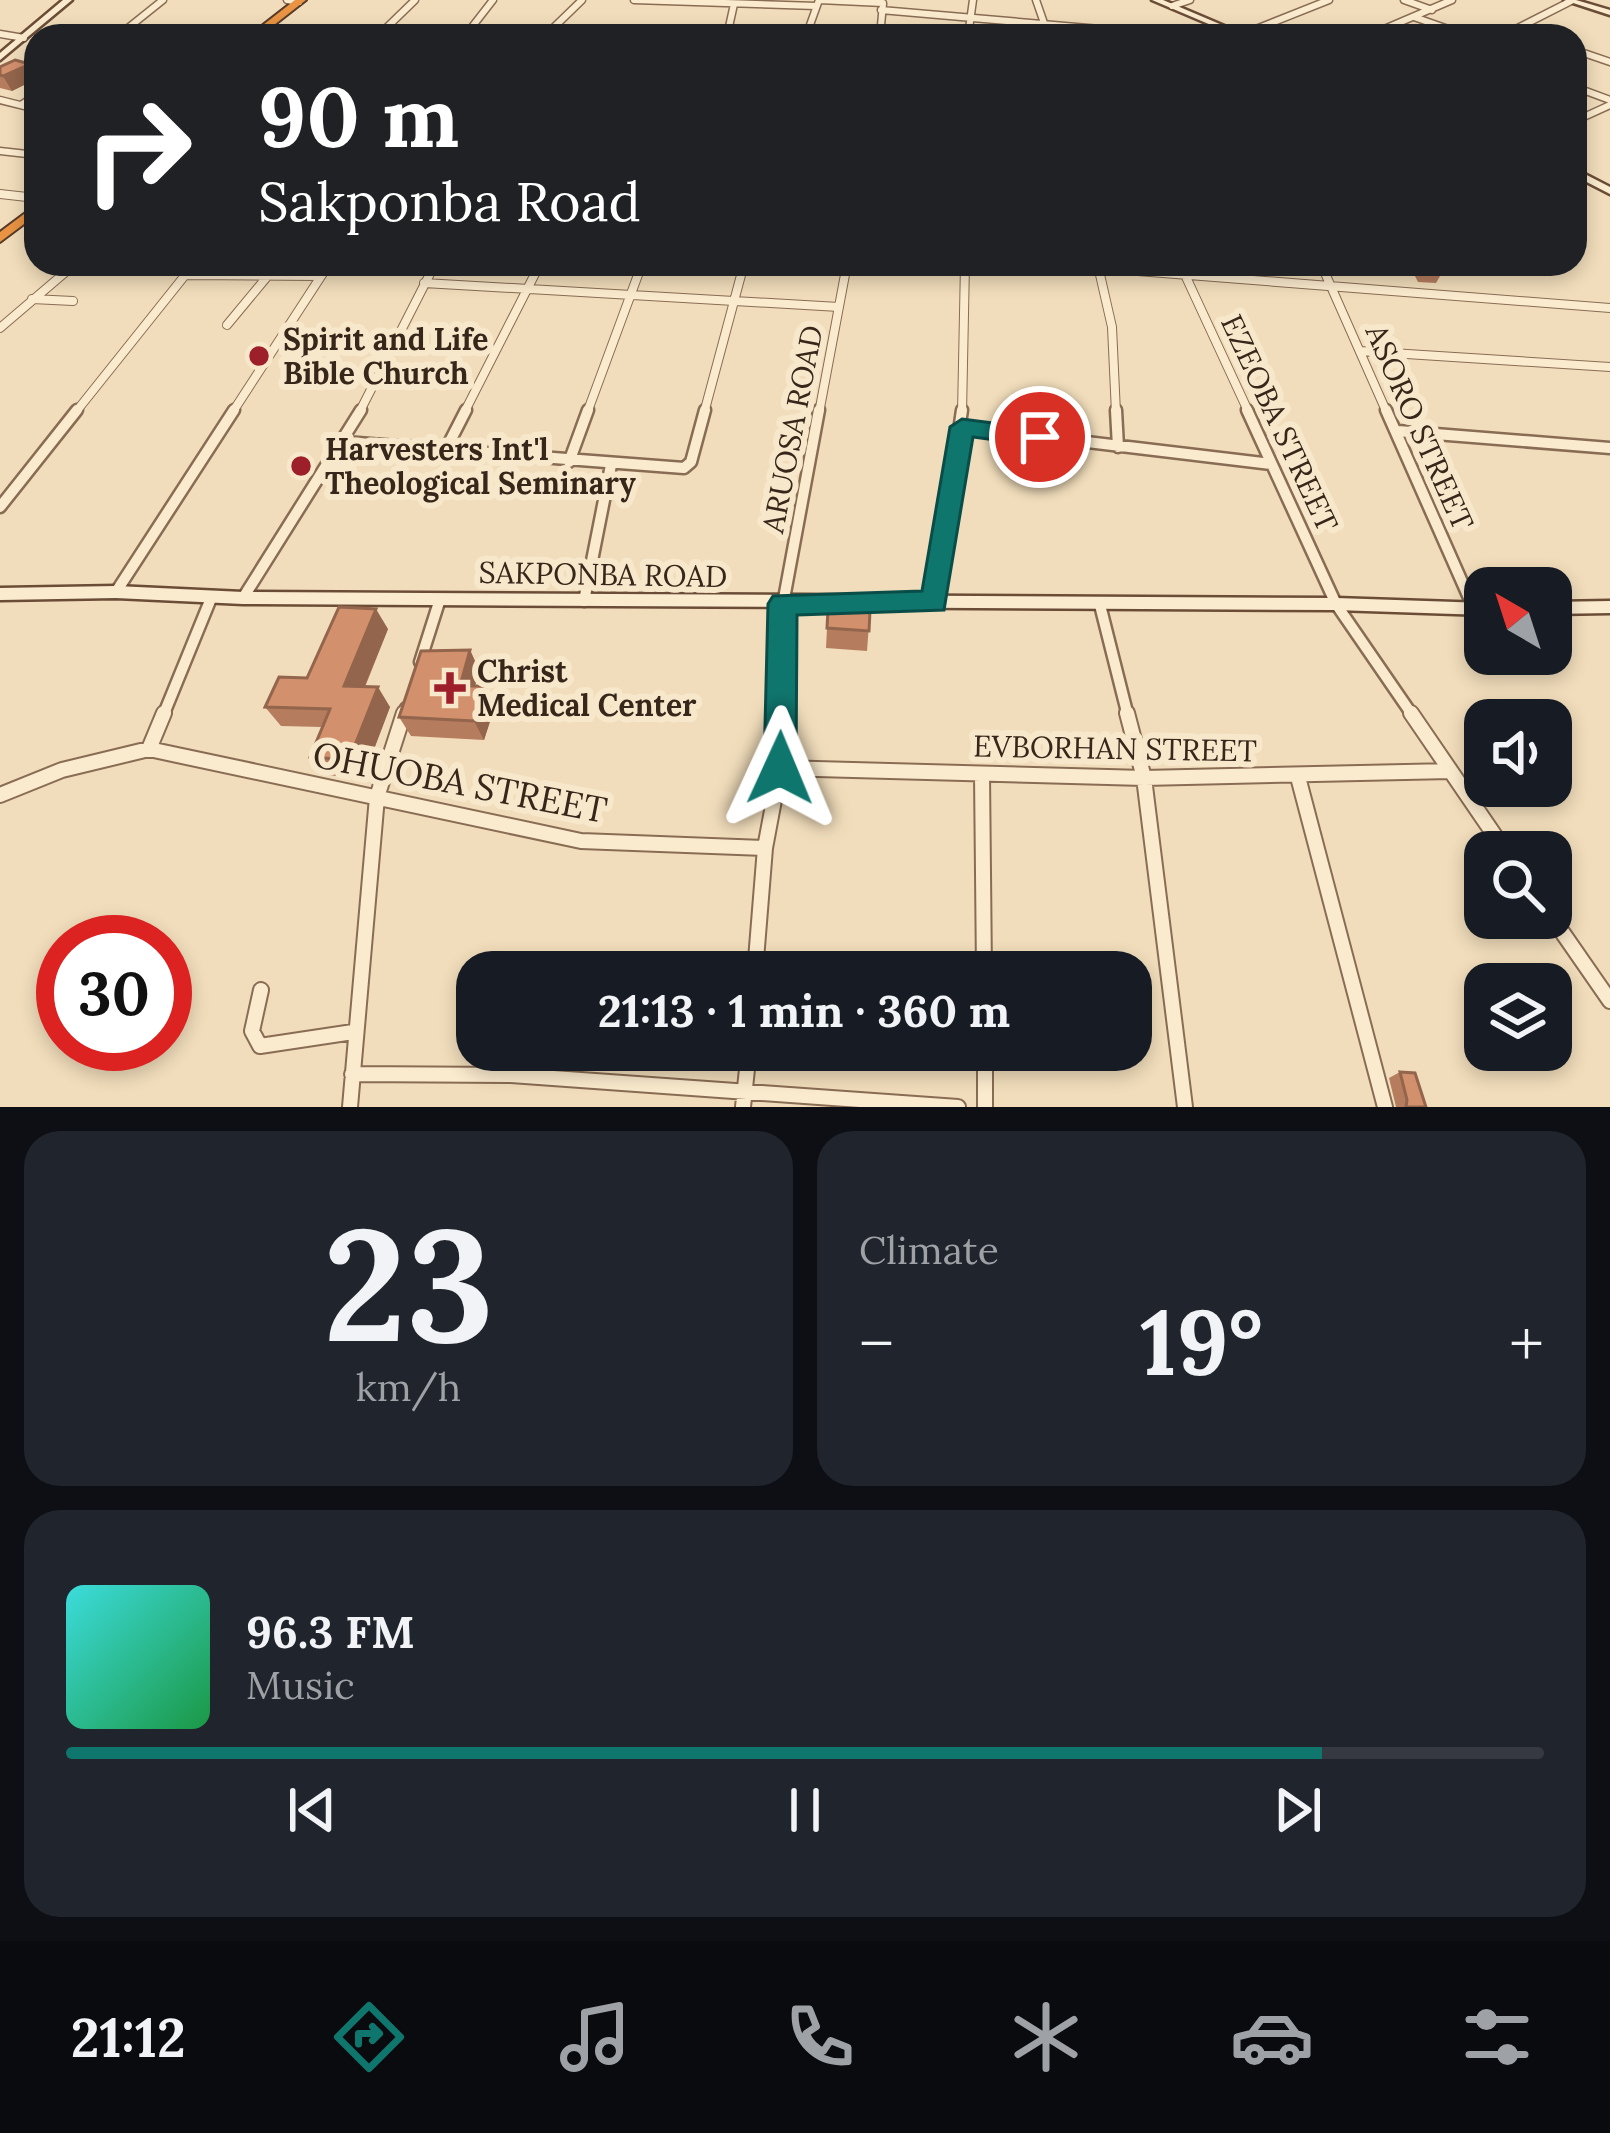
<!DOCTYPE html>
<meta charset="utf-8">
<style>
:root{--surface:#171b24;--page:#20242c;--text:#f1f3f6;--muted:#9ea1a6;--line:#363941;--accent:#0f766e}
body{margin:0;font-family:Lora,serif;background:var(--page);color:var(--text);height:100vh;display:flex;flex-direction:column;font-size:45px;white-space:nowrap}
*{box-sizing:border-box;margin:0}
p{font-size:39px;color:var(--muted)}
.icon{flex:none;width:66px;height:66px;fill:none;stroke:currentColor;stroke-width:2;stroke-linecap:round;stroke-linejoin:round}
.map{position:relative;height:1107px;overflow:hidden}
.panel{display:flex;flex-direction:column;gap:24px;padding:24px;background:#0d0f14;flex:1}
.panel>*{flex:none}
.top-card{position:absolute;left:24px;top:24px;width:1563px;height:252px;border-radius:36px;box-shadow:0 6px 18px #0003;background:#202124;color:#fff;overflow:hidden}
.needle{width:78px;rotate:321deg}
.controls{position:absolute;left:1464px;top:567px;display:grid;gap:24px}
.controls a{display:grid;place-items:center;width:108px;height:108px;border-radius:24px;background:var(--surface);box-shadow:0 6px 18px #0003;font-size:60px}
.speed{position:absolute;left:36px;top:915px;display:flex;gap:24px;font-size:60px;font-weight:700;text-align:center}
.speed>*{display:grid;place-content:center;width:156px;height:156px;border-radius:50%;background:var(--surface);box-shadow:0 6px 18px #0003;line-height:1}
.speed .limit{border:18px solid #d22;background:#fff;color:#111}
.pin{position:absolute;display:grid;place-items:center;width:102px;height:102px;color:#fff;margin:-51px;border:6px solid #fff;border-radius:50%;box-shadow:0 3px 12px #0007}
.me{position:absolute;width:132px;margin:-66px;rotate:1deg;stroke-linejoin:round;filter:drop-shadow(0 0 9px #0008)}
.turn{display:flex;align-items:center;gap:42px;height:252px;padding:0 36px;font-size:54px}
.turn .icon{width:156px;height:156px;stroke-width:2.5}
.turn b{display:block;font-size:84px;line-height:102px}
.big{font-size:90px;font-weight:700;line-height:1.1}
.panel .tile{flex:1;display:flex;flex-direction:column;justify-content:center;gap:18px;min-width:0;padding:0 42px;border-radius:36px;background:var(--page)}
.panel .dial{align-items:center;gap:0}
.dial b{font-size:156px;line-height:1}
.song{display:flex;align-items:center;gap:36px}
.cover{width:144px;height:144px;border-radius:18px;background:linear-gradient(135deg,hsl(180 70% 55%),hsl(140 70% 35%))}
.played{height:12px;border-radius:6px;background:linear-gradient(90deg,var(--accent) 85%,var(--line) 85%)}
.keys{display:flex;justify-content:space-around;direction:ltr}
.heat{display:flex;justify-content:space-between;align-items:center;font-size:66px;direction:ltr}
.panel .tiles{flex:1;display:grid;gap:24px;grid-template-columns:1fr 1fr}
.tile:last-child{grid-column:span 2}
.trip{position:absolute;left:456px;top:951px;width:696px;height:120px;border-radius:36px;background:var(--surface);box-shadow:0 6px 18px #0003;font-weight:700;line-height:120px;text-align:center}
.dock{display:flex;height:192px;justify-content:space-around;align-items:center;background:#090b0e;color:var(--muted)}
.dock .icon{width:84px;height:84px}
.dock .selected{color:var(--accent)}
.dock b{font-size:54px;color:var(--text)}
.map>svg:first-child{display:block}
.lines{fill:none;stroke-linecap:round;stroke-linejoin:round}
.street-far3-casing{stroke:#896c54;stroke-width:9}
.street-far2-casing{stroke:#896c54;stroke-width:10}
.street-far1-casing{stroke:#896c54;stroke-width:15}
.street-casing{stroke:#896c54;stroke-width:18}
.secondary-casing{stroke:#6b4d37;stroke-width:5}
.highway-casing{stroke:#563b29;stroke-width:4}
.street-far3{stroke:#fbebce;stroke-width:6}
.street-far2{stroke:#fbebce;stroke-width:8}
.street-far1{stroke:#fbebce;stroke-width:10}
.street{stroke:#fbebce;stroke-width:14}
.secondary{fill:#fbebce;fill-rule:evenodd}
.highway{fill:#e99343;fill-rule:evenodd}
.wall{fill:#b57c5e}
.shaded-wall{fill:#93654c}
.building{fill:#d2906d;stroke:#93654c;stroke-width:3}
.route{fill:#0f766e;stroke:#0a4d48;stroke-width:3}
.poi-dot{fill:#9d1f29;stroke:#f8e8cb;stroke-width:4.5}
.labels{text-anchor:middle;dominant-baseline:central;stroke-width:12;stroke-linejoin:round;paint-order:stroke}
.poi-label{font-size:30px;font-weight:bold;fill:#37261a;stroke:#f8e8cb;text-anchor:start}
.street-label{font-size:30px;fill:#37261a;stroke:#f8e8cb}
.near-street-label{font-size:36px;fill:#37261a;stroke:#f8e8cb}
</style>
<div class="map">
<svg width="1610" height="1107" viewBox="0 0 1610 1107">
<rect width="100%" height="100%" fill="#f1ddbb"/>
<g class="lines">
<!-- street-far3 casing -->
<g class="street-far3-casing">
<path id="street-far3" d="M287,0L299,2
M634,0L816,6
M819,0L883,3
M1036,0L1044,23L1042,36
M1404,0L1432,10
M1172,6L1190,0
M881,10L1181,36
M1414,17L1468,36
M1517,29L1537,36
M547,31L611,36
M0,34L24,38
M546,35L582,0
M1241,35L1329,0
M118,36L163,0
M378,36L415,0
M465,36L493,0
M727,36L734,4
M806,36L819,0
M880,36L883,4
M968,36L973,0
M1368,36L1452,0
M1502,36L1571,1
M1575,50L1610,62
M1575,87L1610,100
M0,100L36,109
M21,105L36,95
M1575,121L1610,105
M0,151L36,155"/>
</g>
<!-- street-far2 casing -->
<g class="street-far2-casing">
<path id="street-far2" d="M0,194L36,198
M1180,264L1249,413
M1321,264L1387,413
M1098,266L1112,327L1116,413
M1099,268L1610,308
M186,275L321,276
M424,283L839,307
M32,299L73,301
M227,325L266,278
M0,328L75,264
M1360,351L1610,367
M75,413L194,264
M232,413L329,264
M359,413L435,264
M464,413L540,264
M587,413L642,264
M704,413L744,264
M819,413L847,264
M962,413L965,264"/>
</g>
<!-- street-far1 casing -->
<g class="street-far1-casing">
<path id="street-far1" d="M1116,410L1118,447
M1247,410L1336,604L1413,716
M1386,410L1474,609
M962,427L1271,464
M1398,431L1610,448
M345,442L684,468L691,462L705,410
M445,451L466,410
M569,462L588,410
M0,507L77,410
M116,592L234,410
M243,598L361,410
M584,601L611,465
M934,602L962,410
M1100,605L1128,716
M420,662L440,599
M163,716L212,596
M403,716L406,708
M781,716L783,604L819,410"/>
</g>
<!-- street casing -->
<g class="street-casing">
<path id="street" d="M1127,713L1144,778L1185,1107
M1411,713L1506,852
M149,749L164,713
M780,768L1144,778L1450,771
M982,774L984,972
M1298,777L1385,1107
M0,795L62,770L149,749L581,841L765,848
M1551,916L1610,1001
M755,972L765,848L780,768L781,713
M261,990L252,1031L260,1046L353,1032
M985,1050V1107
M352,1074L511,1075L958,1107
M350,1107L377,797L404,713
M743,1107L749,1050"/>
</g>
<!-- secondary casing -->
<g class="secondary-casing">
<path id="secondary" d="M63,0H72L0,60V53Z
M1152,0H1163L1248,36H1237Z
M1564,0H1576L1610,10V15Z
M1575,169L1610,187V194L1575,176Z
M116,586L243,592L1336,598L1485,603V615L1336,610L243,604L116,598L0,600V588Z
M1610,601V613L1551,614V602Z"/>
</g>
<!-- highway casing -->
<g class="highway-casing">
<path id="highway" d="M295,0H306L260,36H249Z
M36,205V215L0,242V232Z"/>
</g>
<!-- street-far3 -->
<use href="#street-far3" class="street-far3"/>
<!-- street-far2 -->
<use href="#street-far2" class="street-far2"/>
<!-- street-far1 -->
<use href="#street-far1" class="street-far1"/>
<!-- street -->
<use href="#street" class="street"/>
<!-- secondary -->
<use href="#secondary" class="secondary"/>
<!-- highway -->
<use href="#highway" class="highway"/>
</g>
<!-- wall -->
<path class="wall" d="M30,64L36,74V79L12,91L0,88V67Z
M1409,264H1447L1436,283L1418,282Z
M828,609L870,611L867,651L826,648Z
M388,629L365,687L390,707L363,778L325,775L310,757L322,727L281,726L265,707Z
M470,650L479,670L475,686L495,706L484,740L411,736L399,717Z
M1400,1072L1426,1107H1396L1389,1078Z"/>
<!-- shaded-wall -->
<path class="shaded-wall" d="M30,64L36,74V79L12,91L3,76Z
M376,609L388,629L357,705L344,686Z
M470,650L479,670L470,706L460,686Z
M486,686L495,706L484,740L474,721Z
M378,687L390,707L363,778L349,760Z"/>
<!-- building -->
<path class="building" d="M15,60L30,64L3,76L0,75V67Z
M339,607L376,609L344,686L378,687L349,760L310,757L330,709L265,707L279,677L307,678Z
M828,609L870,611L869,631L827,628Z
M470,650L460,686H486L474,721L399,717L421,651Z
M1400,1072L1415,1073L1426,1107H1406L1407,1100Z"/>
<!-- route -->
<path class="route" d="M962,419L1040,429L1052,437L1040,446L973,437L944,610L797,615L796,768L791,778L780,782L768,778L764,768L768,604L773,596L922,591L950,427Z"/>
<!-- markers -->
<g class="poi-dot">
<circle cx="259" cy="356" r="12"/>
<circle cx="301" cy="466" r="12"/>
<path d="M444 670h12v12h12v12h-12v12h-12v-12h-12v-12h12z"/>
</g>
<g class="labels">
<!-- poi labels -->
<g class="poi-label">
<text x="283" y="339">Spirit and Life<tspan x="283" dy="34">Bible Church</tspan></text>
<text x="325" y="449">Harvesters Int'l<tspan x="325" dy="34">Theological Seminary</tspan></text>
<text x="477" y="671">Christ<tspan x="477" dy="34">Medical Center</tspan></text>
</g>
<!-- street labels -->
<g class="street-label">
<text transform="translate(1280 423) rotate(65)">EZEOBA STREET</text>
<text transform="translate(1420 427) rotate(66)">ASORO STREET</text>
<text transform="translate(792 429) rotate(-79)">ARUOSA ROAD</text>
<text transform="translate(603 574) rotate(1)">SAKPONBA ROAD</text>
<text transform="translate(1115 748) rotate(1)">EVBORHAN STREET</text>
</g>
<!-- near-street labels -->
<g class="near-street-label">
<text transform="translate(460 782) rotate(11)">OHUOBA STREET</text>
</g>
</g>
</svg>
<div class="controls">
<a><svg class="needle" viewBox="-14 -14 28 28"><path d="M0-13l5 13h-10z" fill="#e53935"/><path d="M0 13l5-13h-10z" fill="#9ea1a6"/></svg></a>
<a><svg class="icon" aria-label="sound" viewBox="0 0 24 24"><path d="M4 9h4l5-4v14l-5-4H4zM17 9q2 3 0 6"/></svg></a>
<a><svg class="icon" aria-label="search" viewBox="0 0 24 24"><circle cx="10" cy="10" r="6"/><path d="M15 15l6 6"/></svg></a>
<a><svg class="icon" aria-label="layers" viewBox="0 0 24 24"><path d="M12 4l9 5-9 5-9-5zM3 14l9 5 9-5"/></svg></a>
</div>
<div class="speed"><div class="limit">30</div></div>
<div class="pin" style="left:1040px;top:437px;background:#d93025"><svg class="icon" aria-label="arrive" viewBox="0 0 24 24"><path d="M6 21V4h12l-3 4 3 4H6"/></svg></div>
<svg class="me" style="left:780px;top:768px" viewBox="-20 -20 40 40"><path d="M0-17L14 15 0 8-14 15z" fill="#0f766e" stroke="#fff" stroke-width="4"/></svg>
<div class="trip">21:13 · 1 min · 360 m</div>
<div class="top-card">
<div class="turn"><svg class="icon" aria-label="right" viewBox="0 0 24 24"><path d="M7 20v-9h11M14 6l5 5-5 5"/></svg><div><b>90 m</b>Sakponba Road</div></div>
</div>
</div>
<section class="panel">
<div class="tiles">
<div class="tile dial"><b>23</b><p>km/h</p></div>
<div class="tile"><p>Climate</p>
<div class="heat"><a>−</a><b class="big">19°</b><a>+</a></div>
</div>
<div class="tile">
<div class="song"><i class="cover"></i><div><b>96.3 FM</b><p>Music</p></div></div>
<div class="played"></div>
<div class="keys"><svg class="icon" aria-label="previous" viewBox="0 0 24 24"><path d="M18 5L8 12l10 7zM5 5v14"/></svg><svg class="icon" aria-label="pause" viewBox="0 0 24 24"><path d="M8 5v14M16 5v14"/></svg><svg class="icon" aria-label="next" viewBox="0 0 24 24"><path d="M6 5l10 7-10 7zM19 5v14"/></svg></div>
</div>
</div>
</section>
<nav class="dock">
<b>21:12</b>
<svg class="icon selected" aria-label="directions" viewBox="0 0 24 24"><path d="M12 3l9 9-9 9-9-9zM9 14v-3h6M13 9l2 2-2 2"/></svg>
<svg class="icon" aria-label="music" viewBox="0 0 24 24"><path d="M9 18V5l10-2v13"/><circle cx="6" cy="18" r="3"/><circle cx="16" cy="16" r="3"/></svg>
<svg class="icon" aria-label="phone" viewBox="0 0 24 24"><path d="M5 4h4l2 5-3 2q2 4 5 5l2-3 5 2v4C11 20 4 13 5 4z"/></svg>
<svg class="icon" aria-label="climate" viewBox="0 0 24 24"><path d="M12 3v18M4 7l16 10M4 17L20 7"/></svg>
<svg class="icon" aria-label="car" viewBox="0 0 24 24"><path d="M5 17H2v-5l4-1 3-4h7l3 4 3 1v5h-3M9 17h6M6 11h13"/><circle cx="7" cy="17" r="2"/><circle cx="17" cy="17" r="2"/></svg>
<svg class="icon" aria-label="filters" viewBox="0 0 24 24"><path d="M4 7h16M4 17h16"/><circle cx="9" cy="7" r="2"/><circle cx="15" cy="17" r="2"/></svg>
</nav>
